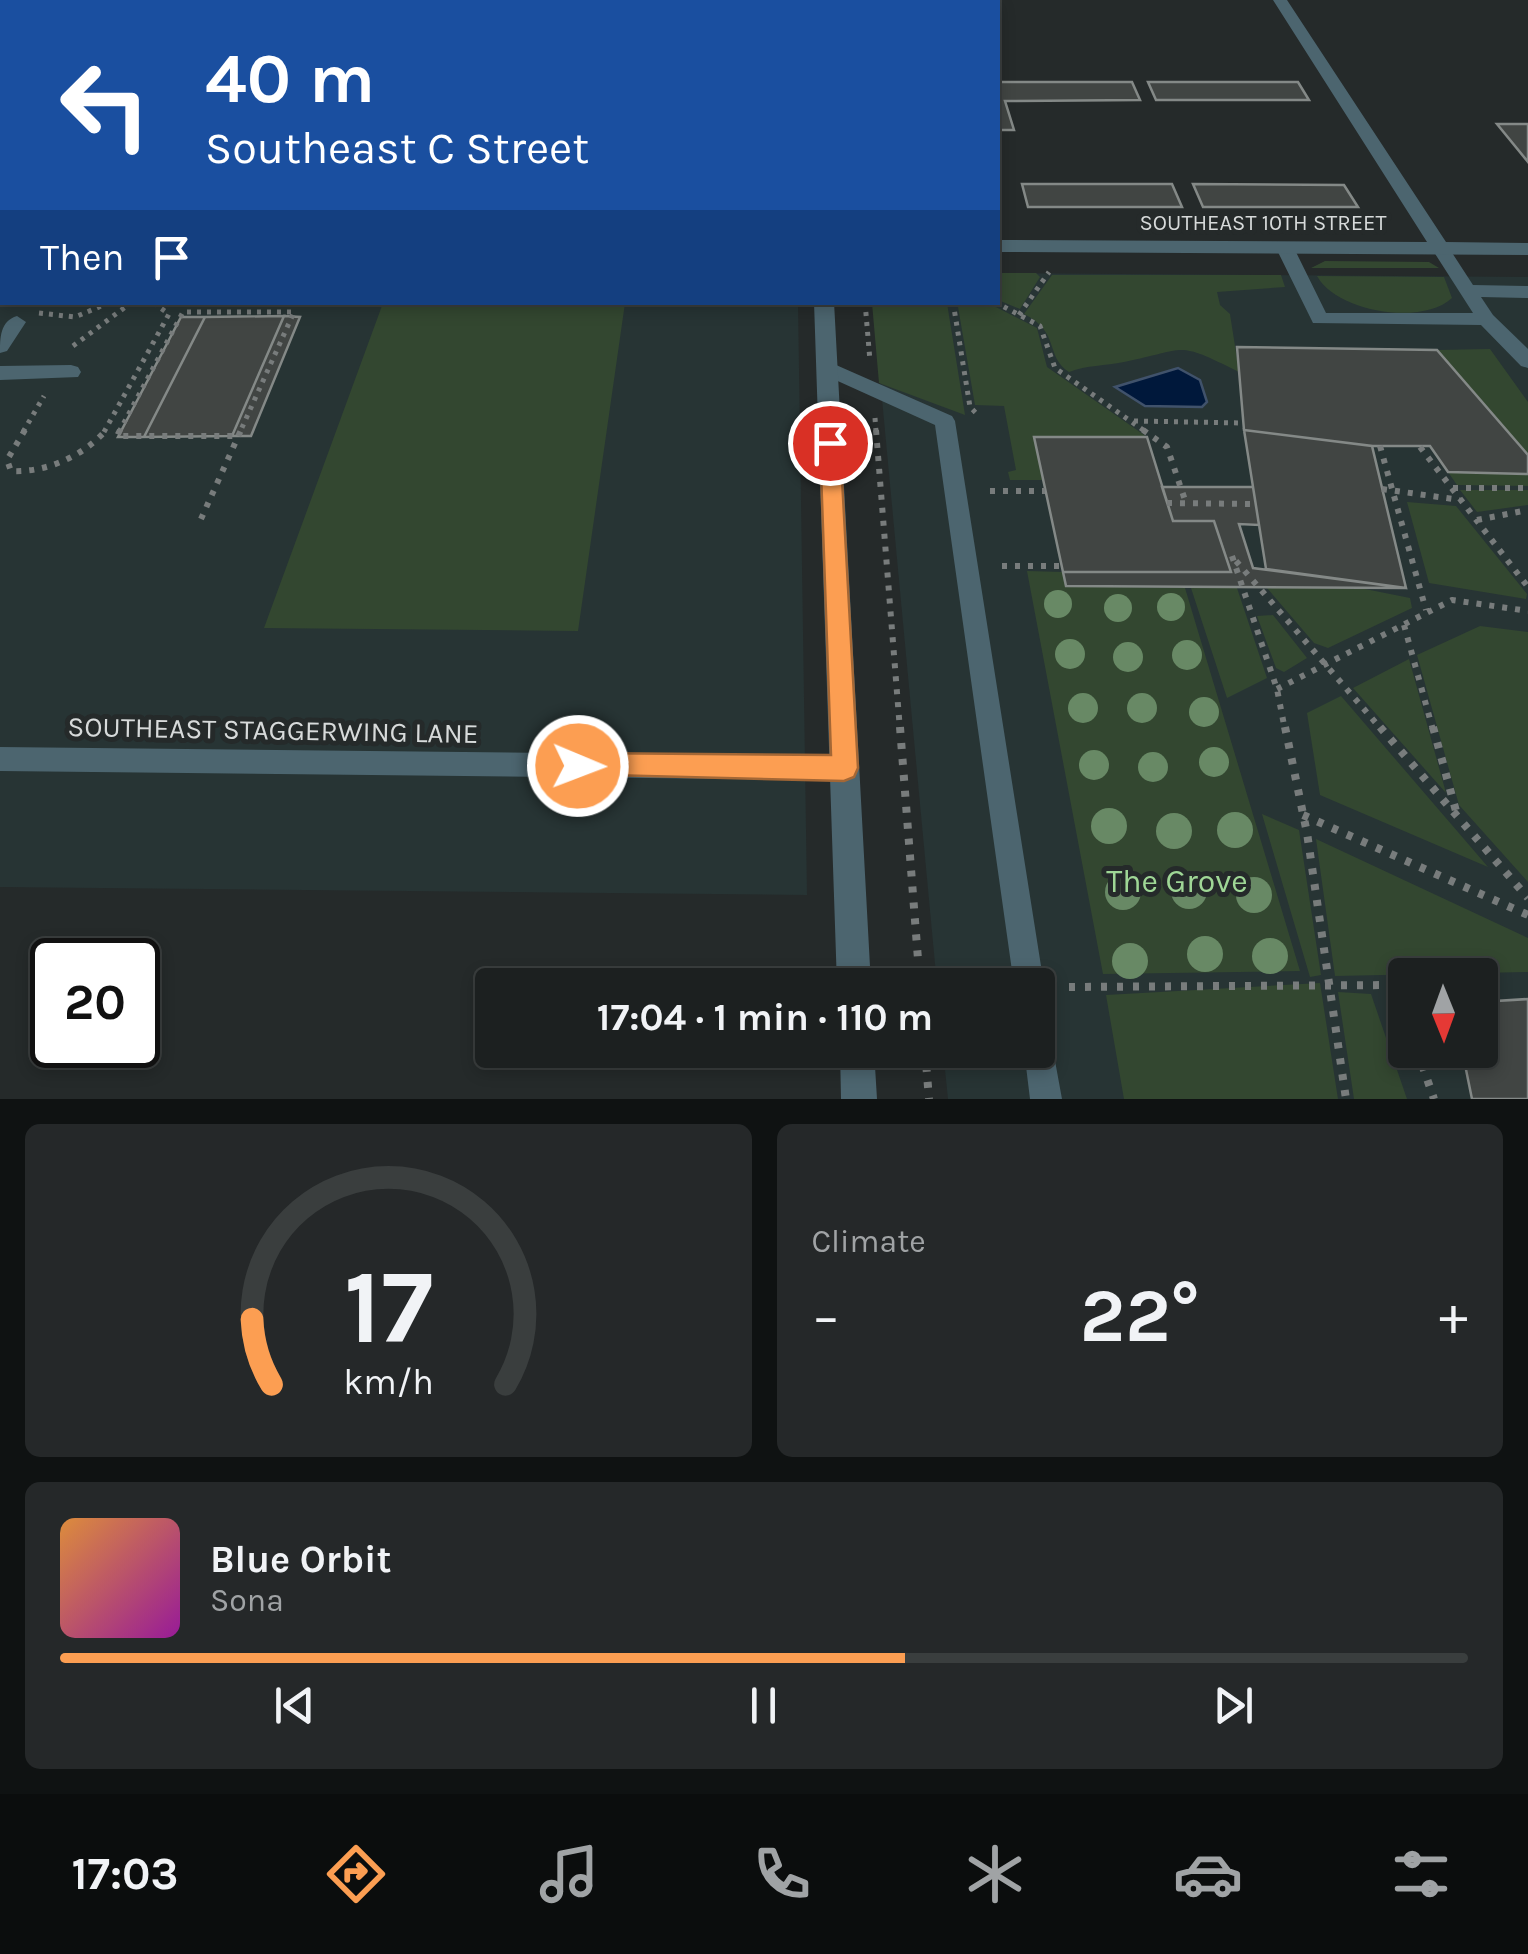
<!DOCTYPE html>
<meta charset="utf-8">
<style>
:root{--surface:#1c2020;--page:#252829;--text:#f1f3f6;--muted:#a0a3a5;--line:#3a3e3e;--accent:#fc9e52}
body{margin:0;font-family:Karla,sans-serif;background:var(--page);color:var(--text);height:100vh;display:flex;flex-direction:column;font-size:38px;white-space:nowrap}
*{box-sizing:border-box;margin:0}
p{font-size:32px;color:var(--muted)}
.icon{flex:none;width:55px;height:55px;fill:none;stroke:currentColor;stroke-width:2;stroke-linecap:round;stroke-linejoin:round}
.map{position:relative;height:1099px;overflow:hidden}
.panel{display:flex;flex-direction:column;gap:25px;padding:25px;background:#0f1212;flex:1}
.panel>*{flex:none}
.top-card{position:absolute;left:0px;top:0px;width:1000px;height:305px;box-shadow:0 5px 15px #0003,0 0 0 2px var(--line);background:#1a4fa0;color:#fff;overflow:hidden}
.needle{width:65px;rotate:179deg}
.tools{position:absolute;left:1388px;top:958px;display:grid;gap:20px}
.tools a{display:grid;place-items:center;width:110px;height:110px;border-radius:10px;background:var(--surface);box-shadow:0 5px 15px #0003,0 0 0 2px var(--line);font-size:50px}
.speed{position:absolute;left:30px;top:938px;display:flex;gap:20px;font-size:50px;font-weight:700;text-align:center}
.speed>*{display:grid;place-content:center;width:130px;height:130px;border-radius:50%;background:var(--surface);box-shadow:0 5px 15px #0003,0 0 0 2px var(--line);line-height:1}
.speed .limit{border:5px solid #111;border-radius:15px;background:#fff;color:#111}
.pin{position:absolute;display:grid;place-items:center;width:85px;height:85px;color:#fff;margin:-42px;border:5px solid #fff;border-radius:50%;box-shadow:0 2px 10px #0007}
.me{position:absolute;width:110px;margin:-55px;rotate:91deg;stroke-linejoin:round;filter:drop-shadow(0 0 8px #0008)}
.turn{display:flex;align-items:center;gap:35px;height:210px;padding:0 40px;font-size:45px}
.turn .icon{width:130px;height:130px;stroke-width:2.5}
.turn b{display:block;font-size:70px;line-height:85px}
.then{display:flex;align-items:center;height:95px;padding:0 40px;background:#0003;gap:20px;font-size:38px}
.big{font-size:75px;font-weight:700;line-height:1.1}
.panel .tile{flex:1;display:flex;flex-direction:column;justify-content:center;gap:15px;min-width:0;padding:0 35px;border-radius:15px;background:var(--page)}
.panel .dial{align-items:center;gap:0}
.dial svg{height:260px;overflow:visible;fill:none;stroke:var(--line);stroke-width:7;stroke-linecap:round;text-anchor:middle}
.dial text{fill:var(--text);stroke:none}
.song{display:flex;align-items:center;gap:30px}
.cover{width:120px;height:120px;border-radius:15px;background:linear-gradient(135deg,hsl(30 70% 55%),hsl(300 70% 35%))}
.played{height:10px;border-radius:5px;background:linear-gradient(90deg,var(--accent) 60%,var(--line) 60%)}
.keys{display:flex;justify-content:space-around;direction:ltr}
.heat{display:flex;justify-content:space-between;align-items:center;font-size:55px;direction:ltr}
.panel .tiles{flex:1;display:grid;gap:25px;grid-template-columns:1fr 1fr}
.tile:last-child{grid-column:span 2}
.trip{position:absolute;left:475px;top:968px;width:580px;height:100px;border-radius:10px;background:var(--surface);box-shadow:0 5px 15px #0003,0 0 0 2px var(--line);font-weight:700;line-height:100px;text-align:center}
.tab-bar{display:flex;height:160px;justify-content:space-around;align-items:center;background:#0b0d0d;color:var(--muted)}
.tab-bar .icon{width:70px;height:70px}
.tab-bar .active{color:var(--accent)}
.tab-bar b{font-size:45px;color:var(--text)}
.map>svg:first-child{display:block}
.built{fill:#273434;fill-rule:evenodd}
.green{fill:#334730}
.water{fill:#00183b;stroke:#40526b;stroke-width:2.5}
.building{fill:#414543;stroke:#848987;stroke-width:2.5}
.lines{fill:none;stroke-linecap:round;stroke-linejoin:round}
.path-far2{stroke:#787c7c;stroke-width:5;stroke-dasharray:4 6;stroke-linecap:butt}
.path-far1{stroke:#787c7c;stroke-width:6;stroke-dasharray:5 8;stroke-linecap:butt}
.path{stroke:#787c7c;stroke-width:8;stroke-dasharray:6 10;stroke-linecap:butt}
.service{fill:#4c656f;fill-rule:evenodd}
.minor{fill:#4c656f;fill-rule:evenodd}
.tertiary{fill:#4c656f;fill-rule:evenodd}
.tree{fill:#688965}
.route{fill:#fc9e52;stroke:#a46735;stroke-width:2.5}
.labels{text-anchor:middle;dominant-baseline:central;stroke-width:10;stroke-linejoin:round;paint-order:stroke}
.far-street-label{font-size:22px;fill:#d7dada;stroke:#252a2a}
.street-label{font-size:28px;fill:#d7dada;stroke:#252a2a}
.near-park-label{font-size:32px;fill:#9fd796;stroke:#252a2a}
</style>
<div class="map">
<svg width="1528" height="1099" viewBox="0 0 1528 1099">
<rect width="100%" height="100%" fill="#252a2a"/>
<!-- built -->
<path class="built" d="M0,121L2,302L798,303L807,895L0,887Z
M998,273L1528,277V1099H948L943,1050H1038V985H937L873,303L998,302ZM1405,975H1480V1050H1405Z"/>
<!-- green -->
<path class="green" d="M1325,261L1429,262L1439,268H1311Z
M998,273H1036L1040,277L1020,309L998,300Z
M1052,275H1281L1285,287L1217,292L1220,305L1230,314L1239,372C1174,340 1190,349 1124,362C1105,366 1087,365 1069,372C1044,356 1061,332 1024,314Z
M1317,276L1444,277L1452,298C1422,326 1337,312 1317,276Z
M383,303H625L578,631L264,628Z
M872,303H947L965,415L879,383Z
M964,303H988L1037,328L1047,367L1147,437H1034L1043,480H1010L1008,472L1016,470L1004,406L975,405L958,307Z
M1490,349L1528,402V455L1437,350Z
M1448,472L1528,474V486L1457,485Z
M1460,490H1528V505L1477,512Z
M1407,502L1456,506L1527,594L1526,599L1429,583Z
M1027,571L1063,572L1066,586L1185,588L1300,971L1103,974Z
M1191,588H1237L1267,678L1227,698Z
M1267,588H1360L1410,598L1412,608L1328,648L1314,643Z
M1273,615L1307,658L1284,672L1276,668L1257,616Z
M1480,626L1528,632V882L1459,805L1417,655Z
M1409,659L1446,793L1353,688Z
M1341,696L1488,867L1320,795L1307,713Z
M1262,814L1299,830L1321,975L1310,977Z
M1316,839L1528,938V972L1335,976Z
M1320,983L1338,1099H1124L1106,995Z
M1338,992L1371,994L1407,1099H1354Z"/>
<!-- water -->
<path class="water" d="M1178,368L1200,380L1207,402L1202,407L1145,406L1115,387Z"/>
<!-- building -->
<path class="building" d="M998,82H1132L1140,100L1005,101L1014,130H998Z
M1148,82H1298L1309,100H1156Z
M1497,124H1528V162Z
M1022,184H1172L1182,207H1028Z
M1193,184L1344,185L1358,207H1203Z
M284,316L232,436L144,437L205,317Z
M284,316L300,317L251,436H232Z
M181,317H205L144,437H118Z
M1237,347L1437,350L1528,455V474L1448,472L1430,446H1372L1244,430Z
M1244,430L1372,446L1406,588L1266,569Z
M1034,437H1147L1173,521H1214L1231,572H1063Z
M1162,487H1253L1259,525L1239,524L1253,568L1406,588L1066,586L1063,572H1231L1214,521H1173Z
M1528,999V1099H1472L1462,1050H1480V1002Z"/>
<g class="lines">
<!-- path-far2 -->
<path class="path-far2" d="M865,302L870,361
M953,302L970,407L977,414
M995,302L1040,326L1055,368L1146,432
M39,313L75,317L111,302
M1019,315L1049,272
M73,346L132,302
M875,418L876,432
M1134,421L1243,423
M23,432L44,396
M104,432L169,314L152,302
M119,432L183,312H294L240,432"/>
<!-- path-far1 -->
<path class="path-far1" d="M25,430L7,460L11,471C45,473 84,456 106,430
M120,430L117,436H237
M876,430L900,730
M1143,430L1167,447L1186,503
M1380,446L1426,610
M1420,447L1528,587
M1453,488H1528
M1382,489L1460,500
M990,491H1045
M1167,503L1256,504
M201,519L241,430
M1477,520L1528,510
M1232,556L1277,689L1285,730
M1236,561L1382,730
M1002,566H1062
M1404,625L1433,730
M1277,689L1452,600L1528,611"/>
<!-- path -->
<path class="path" d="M900,727L920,985
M1285,727L1307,833L1346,1099
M1380,727L1528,898
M1433,727L1456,811
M1303,815L1528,915
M1069,987L1394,985L1405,1016
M925,1050L929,1099
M1417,1050L1434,1099"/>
<!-- service -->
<path class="service" d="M1285,242L1294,248L1326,313H1473L1432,249L1441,243L1447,245L1473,285L1528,286V298L1481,297L1493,315L1528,349V368L1521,366L1481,325L1313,323L1276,248Z
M17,316L26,322L7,351L0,353C0,338 0,321 17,316Z
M827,361L952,416L955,421L1044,985L1038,996V985H1014L935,425L820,373L817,368Z
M71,365L78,367L81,372L78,377L0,380V366Z
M0,747L844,756L853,759L857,768L853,777L844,780L0,771Z
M1038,1024L1049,1028L1062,1099H1030L1024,1050H1038Z"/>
<!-- minor -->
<path class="minor" d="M1273,0H1287L1446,242L1528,243V255L998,252V240L1427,242Z
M0,24L2,25V34H0Z"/>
<!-- tertiary -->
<path class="tertiary" d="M806,0H820V2H806Z
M814,302H834L871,985H837Z
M840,1050H874L877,1099H841Z"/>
</g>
<!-- trees -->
<g class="tree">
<circle cx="1058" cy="604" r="14"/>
<circle cx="1171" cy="607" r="14"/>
<circle cx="1118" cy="608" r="14"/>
<circle cx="1070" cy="654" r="15"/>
<circle cx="1187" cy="655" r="15"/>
<circle cx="1128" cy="657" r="15"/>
<circle cx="1083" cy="708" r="15"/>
<circle cx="1142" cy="708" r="15"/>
<circle cx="1204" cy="712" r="15"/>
<circle cx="1214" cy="762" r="15"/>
<circle cx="1094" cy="765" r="15"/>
<circle cx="1153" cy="767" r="15"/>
<circle cx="1109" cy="826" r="18"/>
<circle cx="1235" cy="830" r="18"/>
<circle cx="1174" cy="831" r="18"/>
<circle cx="1189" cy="891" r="18"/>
<circle cx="1123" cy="892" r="18"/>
<circle cx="1254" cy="895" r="18"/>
<circle cx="1205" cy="954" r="18"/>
<circle cx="1270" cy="956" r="18"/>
<circle cx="1130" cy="961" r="18"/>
</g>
<!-- route -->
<path class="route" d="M830,435L840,443L858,768L854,777L844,781L569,774L565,766L569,757L578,753L831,755L820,443Z"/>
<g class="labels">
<!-- far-street labels -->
<g class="far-street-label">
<text x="1263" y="223">SOUTHEAST 10TH STREET</text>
</g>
<!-- street labels -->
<g class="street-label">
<text transform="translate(273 730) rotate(1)">SOUTHEAST STAGGERWING LANE</text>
</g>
<!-- near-park labels -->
<g class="near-park-label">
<text x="1177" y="881">The Grove</text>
</g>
</g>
</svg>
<div class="tools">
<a><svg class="needle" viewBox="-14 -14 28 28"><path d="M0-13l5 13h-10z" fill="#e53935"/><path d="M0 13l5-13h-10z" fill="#a0a3a5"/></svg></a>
</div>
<div class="speed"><div class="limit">20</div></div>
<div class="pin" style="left:830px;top:443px;background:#d93025"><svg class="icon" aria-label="arrive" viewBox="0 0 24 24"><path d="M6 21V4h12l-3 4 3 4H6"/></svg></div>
<svg class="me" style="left:578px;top:766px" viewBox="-20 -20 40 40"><circle r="17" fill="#fc9e52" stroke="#fff" stroke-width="3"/><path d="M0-11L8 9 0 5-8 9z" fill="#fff"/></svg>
<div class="trip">17:04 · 1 min · 110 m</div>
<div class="top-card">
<div class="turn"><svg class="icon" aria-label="left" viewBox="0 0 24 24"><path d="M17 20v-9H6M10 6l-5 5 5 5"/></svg><div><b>40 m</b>Southeast C Street</div></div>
<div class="then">Then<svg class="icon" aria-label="arrive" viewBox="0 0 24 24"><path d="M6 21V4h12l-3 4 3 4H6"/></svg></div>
</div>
</div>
<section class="panel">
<div class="tiles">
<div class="tile dial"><svg viewBox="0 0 100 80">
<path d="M14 69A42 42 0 1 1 86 69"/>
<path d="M14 69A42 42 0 0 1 8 49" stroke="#fc9e52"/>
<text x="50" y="56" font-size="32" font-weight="700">17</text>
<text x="50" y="72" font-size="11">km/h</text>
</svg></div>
<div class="tile"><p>Climate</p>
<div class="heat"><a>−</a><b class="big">22°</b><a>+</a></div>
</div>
<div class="tile">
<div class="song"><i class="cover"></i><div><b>Blue Orbit</b><p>Sona</p></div></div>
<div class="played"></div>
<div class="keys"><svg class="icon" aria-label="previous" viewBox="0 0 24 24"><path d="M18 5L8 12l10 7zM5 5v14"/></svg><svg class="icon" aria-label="pause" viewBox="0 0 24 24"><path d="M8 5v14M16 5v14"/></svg><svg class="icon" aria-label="next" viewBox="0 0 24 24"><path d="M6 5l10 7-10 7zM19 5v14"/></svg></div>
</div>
</div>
</section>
<nav class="tab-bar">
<b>17:03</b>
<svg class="icon active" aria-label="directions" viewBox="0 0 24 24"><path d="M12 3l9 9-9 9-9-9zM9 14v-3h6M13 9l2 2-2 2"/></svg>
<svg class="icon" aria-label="music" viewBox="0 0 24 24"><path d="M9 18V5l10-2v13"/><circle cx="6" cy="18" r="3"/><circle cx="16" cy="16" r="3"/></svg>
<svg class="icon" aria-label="phone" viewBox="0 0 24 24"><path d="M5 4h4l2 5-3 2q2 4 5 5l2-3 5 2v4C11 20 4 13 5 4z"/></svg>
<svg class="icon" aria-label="climate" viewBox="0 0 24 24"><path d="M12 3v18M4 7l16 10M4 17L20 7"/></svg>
<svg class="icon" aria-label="car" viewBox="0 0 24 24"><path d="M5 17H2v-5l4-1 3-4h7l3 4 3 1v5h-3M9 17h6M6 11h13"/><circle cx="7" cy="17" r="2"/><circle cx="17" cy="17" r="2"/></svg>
<svg class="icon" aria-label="filters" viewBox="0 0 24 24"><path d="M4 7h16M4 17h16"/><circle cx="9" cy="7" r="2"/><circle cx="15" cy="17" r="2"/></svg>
</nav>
